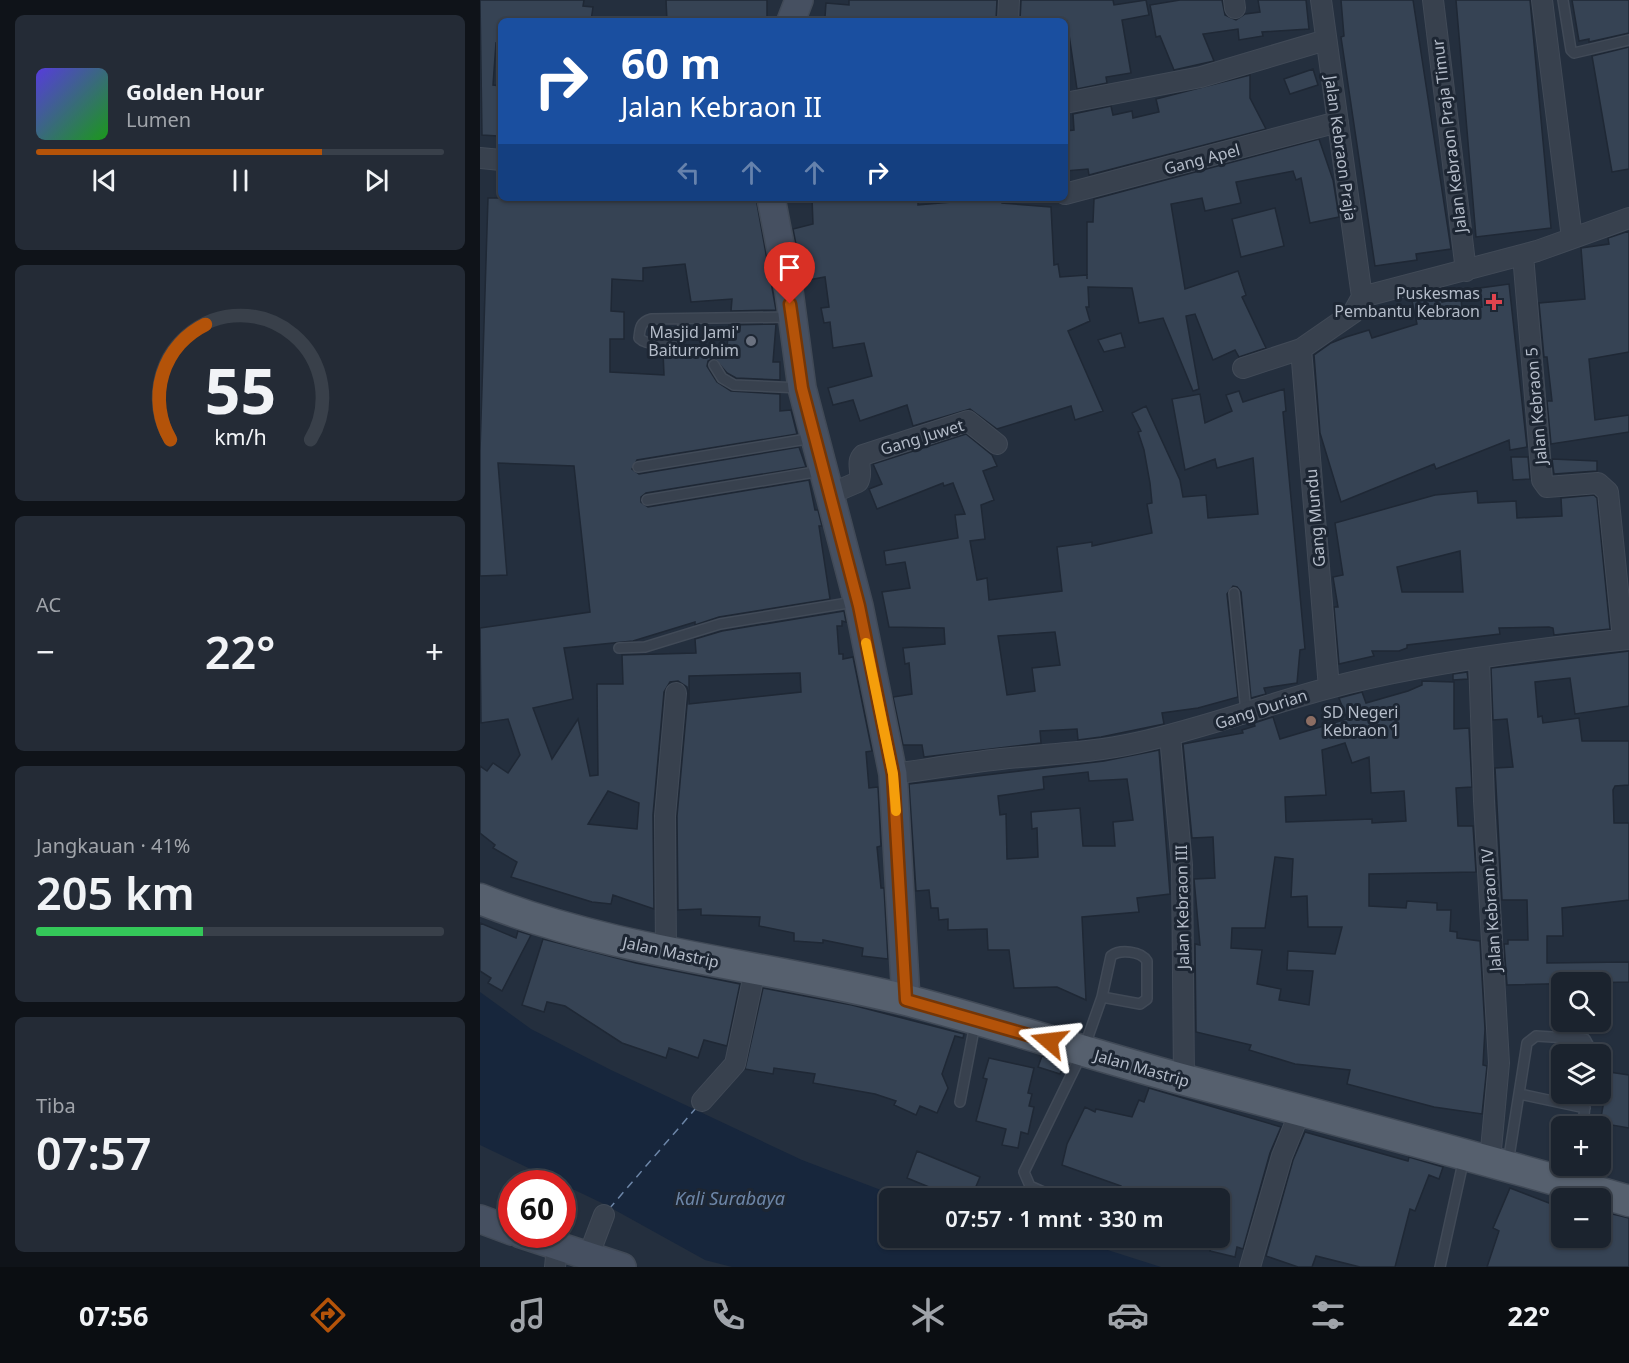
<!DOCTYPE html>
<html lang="id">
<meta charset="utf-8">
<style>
:root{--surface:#1b232e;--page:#242b36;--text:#f1f3f6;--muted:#a0a4aa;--line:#39404a;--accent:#b45309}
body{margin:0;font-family:"Noto Sans",sans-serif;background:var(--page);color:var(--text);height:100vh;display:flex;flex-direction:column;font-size:22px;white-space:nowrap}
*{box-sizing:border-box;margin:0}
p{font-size:20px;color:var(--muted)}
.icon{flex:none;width:33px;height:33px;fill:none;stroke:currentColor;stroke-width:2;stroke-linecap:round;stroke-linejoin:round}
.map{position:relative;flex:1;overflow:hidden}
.panel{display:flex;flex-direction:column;gap:15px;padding:15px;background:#0f1319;width:480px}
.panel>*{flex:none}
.top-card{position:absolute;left:18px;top:18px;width:570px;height:183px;border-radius:9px;box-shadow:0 2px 4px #0004,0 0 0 2px var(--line);background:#1a4fa0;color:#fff;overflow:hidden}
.tools{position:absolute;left:1071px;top:972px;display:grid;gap:12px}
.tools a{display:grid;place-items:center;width:60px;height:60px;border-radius:9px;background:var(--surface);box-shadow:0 2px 4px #0004,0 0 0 2px var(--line);font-size:30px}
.speed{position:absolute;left:18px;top:1170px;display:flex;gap:12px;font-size:30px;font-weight:700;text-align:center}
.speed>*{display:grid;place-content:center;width:78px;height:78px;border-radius:50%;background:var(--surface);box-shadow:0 2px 4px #0004,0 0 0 2px var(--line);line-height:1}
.speed .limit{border:9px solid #d22;background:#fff;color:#111}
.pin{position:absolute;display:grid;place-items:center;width:51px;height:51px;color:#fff;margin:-62px -26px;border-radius:50% 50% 50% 0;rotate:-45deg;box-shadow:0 0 6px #0007}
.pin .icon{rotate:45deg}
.me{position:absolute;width:66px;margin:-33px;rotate:287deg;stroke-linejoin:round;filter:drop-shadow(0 0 4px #0008)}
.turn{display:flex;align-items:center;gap:21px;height:126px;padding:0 24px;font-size:27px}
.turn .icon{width:78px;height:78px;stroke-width:2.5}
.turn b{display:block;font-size:42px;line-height:51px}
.lanes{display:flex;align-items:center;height:57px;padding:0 24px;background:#0003;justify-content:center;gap:30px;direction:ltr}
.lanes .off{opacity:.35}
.big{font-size:45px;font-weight:600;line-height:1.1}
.panel .widget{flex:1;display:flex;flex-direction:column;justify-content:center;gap:9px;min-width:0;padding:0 21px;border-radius:9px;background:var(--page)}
.panel .dial{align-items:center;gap:0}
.dial svg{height:156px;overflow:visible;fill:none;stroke:var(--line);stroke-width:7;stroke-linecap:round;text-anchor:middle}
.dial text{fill:var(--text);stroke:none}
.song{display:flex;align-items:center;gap:18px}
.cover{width:72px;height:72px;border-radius:9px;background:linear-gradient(135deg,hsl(250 70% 55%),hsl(120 70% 35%))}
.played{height:6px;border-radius:3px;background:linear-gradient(90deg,var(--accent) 70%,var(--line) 70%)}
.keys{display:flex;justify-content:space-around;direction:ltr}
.heat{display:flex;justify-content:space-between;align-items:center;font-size:33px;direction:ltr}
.charge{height:9px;border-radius:4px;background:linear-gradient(90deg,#34c759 41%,var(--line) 0)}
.trip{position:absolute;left:399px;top:1188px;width:351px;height:60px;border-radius:9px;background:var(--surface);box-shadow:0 2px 4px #0004,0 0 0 2px var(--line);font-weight:600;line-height:60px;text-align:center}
.tabs{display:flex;height:96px;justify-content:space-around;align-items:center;background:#0b0e12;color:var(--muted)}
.tabs .icon{width:42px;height:42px}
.tabs .selected{color:var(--accent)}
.tabs b{font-size:27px;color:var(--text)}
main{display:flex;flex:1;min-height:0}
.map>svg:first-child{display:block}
.water{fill:#17263c}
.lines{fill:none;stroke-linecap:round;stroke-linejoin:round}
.ferry{stroke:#6d86a8;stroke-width:1.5;stroke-dasharray:8 6;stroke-linecap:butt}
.building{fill:#364354;stroke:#1f2835;stroke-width:1.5;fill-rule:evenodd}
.lane-casing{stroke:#414a57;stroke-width:12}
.street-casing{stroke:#414a57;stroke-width:22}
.secondary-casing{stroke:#414a57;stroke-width:30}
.primary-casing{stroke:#414a57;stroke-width:33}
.lane{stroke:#38414e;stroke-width:9}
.street{stroke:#38414e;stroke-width:20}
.secondary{stroke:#465061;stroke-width:27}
.primary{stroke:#56606e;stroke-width:30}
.route-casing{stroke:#753606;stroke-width:15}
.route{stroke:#b45309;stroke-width:10}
.slow{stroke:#f59e0b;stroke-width:10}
.health-dot{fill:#e0444e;stroke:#1d2633;stroke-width:2}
.worship-dot{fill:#6b7280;stroke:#1d2633;stroke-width:2}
.education-dot{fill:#8d6e63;stroke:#1d2633;stroke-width:2}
.labels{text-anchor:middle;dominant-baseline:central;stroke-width:6;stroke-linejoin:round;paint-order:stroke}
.street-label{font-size:16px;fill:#b4bcc9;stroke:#1d2633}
.poi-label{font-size:16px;fill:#b4bcc9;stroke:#1d2633;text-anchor:end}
.water-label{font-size:18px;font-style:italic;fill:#6d86a8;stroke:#1d2633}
</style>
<main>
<section class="panel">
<div class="widget">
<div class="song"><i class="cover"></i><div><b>Golden Hour</b><p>Lumen</p></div></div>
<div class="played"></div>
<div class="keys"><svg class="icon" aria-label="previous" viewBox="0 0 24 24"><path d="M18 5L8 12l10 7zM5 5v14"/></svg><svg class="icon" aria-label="pause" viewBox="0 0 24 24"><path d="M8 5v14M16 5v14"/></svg><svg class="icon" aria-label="next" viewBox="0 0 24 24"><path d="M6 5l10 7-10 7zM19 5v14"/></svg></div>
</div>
<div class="widget dial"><svg viewBox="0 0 100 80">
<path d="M14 69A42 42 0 1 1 86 69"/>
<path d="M14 69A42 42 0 0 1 32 10" stroke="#b45309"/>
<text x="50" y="56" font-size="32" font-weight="700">55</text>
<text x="50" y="72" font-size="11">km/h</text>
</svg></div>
<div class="widget"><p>AC</p>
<div class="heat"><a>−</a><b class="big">22°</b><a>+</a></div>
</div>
<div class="widget"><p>Jangkauan · 41%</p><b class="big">205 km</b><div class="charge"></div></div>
<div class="widget"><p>Tiba</p><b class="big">07:57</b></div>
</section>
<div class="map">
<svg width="1149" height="1267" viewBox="0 0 1149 1267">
<rect width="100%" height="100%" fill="#242f3e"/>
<!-- water -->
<path class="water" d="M0,992L51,1029L131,1070L322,1160L422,1198H410V1238H590L681,1267H252L225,1260L124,1204L0,1145Z"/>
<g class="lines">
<!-- ferry -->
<path class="ferry" d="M129,1209L216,1108"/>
</g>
<!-- building -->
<path class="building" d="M0,0H104L103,6L113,7L111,21H21V44L16,43L13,85L21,86L18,136L2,135Z
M186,0H287V21H187Z
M369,0H517L516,21H388L345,17L346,3L369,5Z
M541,0H633L634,5L666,0L669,15L642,20L651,73L626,77L627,83L597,89L587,21H540Z
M700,0H742L745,15L756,20L765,14L780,12L778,0H826L829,29L782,32L783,36L759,40L758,29L723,34L734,61L694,70L680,36L676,37L670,5Z
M861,0H933L971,249L936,254L937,260L895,266L861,37L864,36Z
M976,0H1050L1071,228L996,237Z
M1092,0H1149V33L1109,42V39L1099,41Z
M1149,47V169L1132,172L1112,56Z
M833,69L838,85L810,94L804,79Z
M770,75V98L786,129L609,175L608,169L585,171V131L594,130L593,114L631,106L633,115L652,111L653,118L679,112L676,99Z
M839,139L853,180L859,217L830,223L821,178L816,180L813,171L756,182L761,203L725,211L722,198L691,204L705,289L758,271L766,295L762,297L786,348L759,357L755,350L733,360L715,314L706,316L719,389L713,391L683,318L659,323L652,288L608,287L609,307H606L610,321L588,331L623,411L595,420L591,406L517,429L490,409L433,426L427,405L380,421L373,400L353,405L348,388L392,376L384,343L353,348L350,322L344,323L341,308L349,307L345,277L323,281L313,229L333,224L332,198H438V205L483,201V198H522V203L571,207L574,265L578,264L580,277L607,275V279V222H613L614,199Z
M8,198H276L296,310L251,311L252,299L211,302L205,264L163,268V281L132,279L131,311L144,312V339H130V372L184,375L183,351L247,347L249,325L296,324L293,362H300V380L256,378L247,373L234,358L228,361L227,366L237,382L251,391L300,394V411L311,410L317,434L157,460L152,469L159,474L319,447L326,467L166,493L161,497V502L168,507L329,480L335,510H338L342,526H339L350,599L239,617L215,625V622L153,641L84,648L93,699L53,708L72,759L98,719L110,776L118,775L117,684H143L142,655L216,653L215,639L242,631L364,611L366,622L362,621V626H357L359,654H363V659L373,657L392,751L386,752L389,788L398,787L401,846L397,847L401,888H404L408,959L382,956L383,948L343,940V943L314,941V933L279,926L280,917L221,915V909L198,910L197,816L208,694L207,687L198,681L190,682L184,692L173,815L174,909L133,895L131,904L112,902L31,877L37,862L13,848L15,845L0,833V766L7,771L13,763L28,773L40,755L28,719L1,723L0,628L110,612L94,466L18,463L27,575L0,576V451ZM320,673L321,692L209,704V676ZM128,791L159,803L157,829L108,824Z
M795,208L804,246L761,257L752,219Z
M1149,231V352L1109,359L1115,420L1149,415V432L1071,444L1067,401H1072L1067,357H1064L1059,303L1105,299L1101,248L1129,244L1128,238Z
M1029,284L1047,447L1030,450L1029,440L956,469L954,464L861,502L840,433L834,355L851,343L866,337L889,330L892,338L937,324L931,296L959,289L962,302L981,298L982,310L1002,307L1000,288Z
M641,333L645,347L624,352L618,340Z
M804,389L806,411L803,412L825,649L820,650L817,683L784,688L786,694L771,698L761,592L757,587L753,586L747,594L758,697L718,708L682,713L684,724L621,737L598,740L597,729L560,731L561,743L444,757L442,745H423L413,697L432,694L429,663L425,664L423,648L465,644L464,628L409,627L402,592L430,588L425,562L406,565L404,551L478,538L475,515L485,514L473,483L464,486L463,483L397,509L389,489L402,484L393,464L486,434L512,455L517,466L503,471L514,500L501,505L505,539L490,541L497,580L507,578L509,600L582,591L577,547L612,542V546L672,533L667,504L672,503L670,483L664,450L658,432L661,431L652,413L666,406L700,480L703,497L726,495L728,518L778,514L773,458L737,468L735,459L705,470L692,399L720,394L725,423L752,411L746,395L759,391L763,402ZM575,632L580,665L552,668L555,691L527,695L518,636Z
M1031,457H1048L1050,479L1033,480Z
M1072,459L1117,461V471L1074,474Z
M997,491L998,503L1036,501L1037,518L1082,516L1081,498L1114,495L1117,498L1130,629L1074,635L1073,628L1069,627L1019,628L1020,634L927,645V648L919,651H892L894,656L859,664L854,607H858L853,577L863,575L855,523L955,495ZM980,551L983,592H922L917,567Z
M1149,651V706L1095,714L1090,678L1055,682L1058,717L1062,716L1063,723L1099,718L1102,741H1149V785L1135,786L1133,790L1134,823H1149V900L1082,908L1083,936H1067V963L1149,962V982L1027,985L1024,944H1028V940H1048L1047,900H1022L1015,768L1033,767L1027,719L1013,720L1011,668Z
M987,672L988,679L973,680V674Z
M942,681L974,682V729L989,728L992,787L976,788L978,826H993L996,872L889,874V906L926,908L927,901L957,903V910H971L970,931L977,932V938L1000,941L1005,1029L1003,1065L1007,1066L1002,1114L954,1107L867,1084L870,1070L815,1064L769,1050L771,1045L716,1032L715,944L720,945L714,879L735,878L733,837L712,838L703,744L763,733L762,730L775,726L774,723L793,717L800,739L867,719L859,698L882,692L886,703L928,691L942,685ZM865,743L872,763L889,757L891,793L924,791L926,821L892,823V819L806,822L805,797L846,795L842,750ZM795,857L813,859L811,897L827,896L828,927H862L855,954L808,951L807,970L833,971L829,1005L799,1000L801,989L777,984L782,950L751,948L752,928H785Z
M679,750L690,894L657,898L659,912L602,917L606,1000L577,987L534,988L529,950H508L507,929L468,930V919L459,920L458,908H451L449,890L436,891L429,784L624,761ZM608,772L609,781L647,779L653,820L633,822L635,846H603L600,808L551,812L552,829L557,828L558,857L527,859L526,814L520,815L518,796L564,789L563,777Z
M0,923L36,938L38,931L51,935L22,991L8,983L11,978L0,971Z
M63,939L156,963L260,984L247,1046L224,1040L218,1058L189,1048L186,1058L142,1043L85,1006L67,1002L64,1012L42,1005Z
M283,988L372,1005L484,1034L483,1038L475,1036L462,1074L468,1088L457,1113L440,1106L436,1115L414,1105L416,1101L395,1094L333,1083L335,1074L294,1068L293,1074L265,1069Z
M562,1056L584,1063L580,1074L558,1067Z
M509,1058L554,1068L548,1093L552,1094L549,1106L554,1107L548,1134L541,1132L538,1148L522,1145L526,1129L496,1121L507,1079L503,1078Z
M1129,1072L1149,1075V1128L1120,1123Z
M669,1088L801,1127L790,1153L763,1249L757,1247L755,1257L730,1251L734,1238H740V1198H639L641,1186L582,1165L587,1144L605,1107L615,1112L616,1109L652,1117L659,1100L664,1102Z
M825,1132L928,1161L929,1157L963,1167L959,1179L949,1175L935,1211L930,1209L915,1267H880L836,1256L832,1267H818L786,1256L813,1160Z
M437,1151L500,1177L491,1198H476L427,1178Z
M1030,1188L1082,1208V1238H1120V1211L1149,1218V1267H1007L1019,1231L1013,1228Z"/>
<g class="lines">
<!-- lane casing -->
<g class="lane-casing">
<path id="lane" d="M1083,0L1091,50L1094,53L1149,40
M205,320C199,338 198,347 177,344C170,343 164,343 159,338C160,329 160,322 171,319L309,317
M234,365L242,378L254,385L321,388
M158,467L333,438
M167,500L341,471
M754,593L766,712
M139,648L165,647L240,624L374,602
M1040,1094L1105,1108
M480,1102L495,1024
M1103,1126L1106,1094
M1028,1163L1047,1043L1056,1036L1105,1039L1110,1048L1109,1054
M577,1198L550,1186L544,1172L603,1051L622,997L631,956C640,949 661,951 667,961V999L660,1004L622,997
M960,1267L984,1158"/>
</g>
<!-- street casing -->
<g class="street-casing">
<path id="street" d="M754,0L755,8
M841,0L882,297
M953,0L986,271
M1062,0L1092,238
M528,21L529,0
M585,103L721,77L846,40
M0,158L21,160
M585,194L858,122
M1043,255L1062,480L1067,487L1118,483L1128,492L1143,639
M882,297L1057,251L1149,218
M821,349L849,688
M763,368L821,349L873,313L882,297
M350,494L378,482C384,473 375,463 383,455L488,421L517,444
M999,659L1004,801L1019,1063L1010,1160
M690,736L702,865L704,1080
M413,774C449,769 485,763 521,759C567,754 611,753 656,743C722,729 784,705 849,688C942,663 1053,649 1149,639
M186,952L185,816L196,693
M222,1101L255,1064L275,970
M108,1257L124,1215
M75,1267L77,1247
M770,1267L802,1156L821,1109"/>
</g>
<!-- secondary casing -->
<g class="secondary-casing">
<path id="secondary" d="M311,21L319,0
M291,198L309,291L322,388L379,606L413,774L426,1000
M0,1219L32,1231
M41,1234L142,1267"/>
</g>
<!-- primary casing -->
<g class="primary-casing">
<path id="primary" d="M0,899C138,954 287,965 430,1001C522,1025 613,1055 705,1080C854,1119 1002,1158 1149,1201"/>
</g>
<!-- lane -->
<use href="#lane" class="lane"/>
<!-- street -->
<use href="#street" class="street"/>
<!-- secondary -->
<use href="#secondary" class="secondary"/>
<!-- primary -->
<use href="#primary" class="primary"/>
</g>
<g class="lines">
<!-- route casing -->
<g class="route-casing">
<path id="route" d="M310,304L322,388L379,606L413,774L426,1000L569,1041"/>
</g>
<!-- route -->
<use href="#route" class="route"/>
<!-- slow -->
<path class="slow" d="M386,643L413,774L416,811"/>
</g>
<!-- markers -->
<path class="health-dot" d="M1011 293h6v6h6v6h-6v6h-6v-6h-6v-6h6z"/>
<circle class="worship-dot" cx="271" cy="341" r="6"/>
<circle class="education-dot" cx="831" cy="721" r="6"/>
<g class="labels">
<!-- street labels -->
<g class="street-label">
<text transform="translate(969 136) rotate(-97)">Jalan Kebraon Praja Timur</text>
<text transform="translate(861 148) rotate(82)">Jalan Kebraon Praja</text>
<text transform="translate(722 159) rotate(-15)">Gang Apel</text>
<text transform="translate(1056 406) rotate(-95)">Jalan Kebraon 5</text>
<text transform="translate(442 437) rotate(-17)">Gang Juwet</text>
<text transform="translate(835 518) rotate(-95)">Gang Mundu</text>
<text transform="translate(781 709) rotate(-18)">Gang Durian</text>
<text transform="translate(702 907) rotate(-91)">Jalan Kebraon III</text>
<text transform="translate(1011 910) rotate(-94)">Jalan Kebraon IV</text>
<text transform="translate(191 952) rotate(12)">Jalan Mastrip</text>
<text transform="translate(662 1068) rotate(16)">Jalan Mastrip</text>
</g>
<!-- poi labels -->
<g class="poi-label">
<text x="1000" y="293">Puskesmas<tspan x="1000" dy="18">Pembantu Kebraon</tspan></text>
<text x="259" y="332">Masjid Jami'<tspan x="259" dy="18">Baiturrohim</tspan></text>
<text x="843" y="712" text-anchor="start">SD Negeri<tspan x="843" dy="18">Kebraon 1</tspan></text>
</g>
<!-- water labels -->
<g class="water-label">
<text x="250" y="1198">Kali Surabaya</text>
</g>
</g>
</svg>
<div class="tools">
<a><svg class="icon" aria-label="search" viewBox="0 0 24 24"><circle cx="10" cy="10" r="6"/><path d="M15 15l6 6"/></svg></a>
<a><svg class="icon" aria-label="layers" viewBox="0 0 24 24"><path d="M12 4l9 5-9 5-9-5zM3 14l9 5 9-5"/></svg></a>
<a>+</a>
<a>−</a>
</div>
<div class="speed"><div class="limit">60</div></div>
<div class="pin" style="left:310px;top:304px;background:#d93025"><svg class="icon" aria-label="arrive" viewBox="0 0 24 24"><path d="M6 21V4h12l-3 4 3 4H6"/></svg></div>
<svg class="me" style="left:569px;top:1041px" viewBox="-20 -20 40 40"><path d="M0-17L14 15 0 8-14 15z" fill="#b45309" stroke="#fff" stroke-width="4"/></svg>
<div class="trip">07:57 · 1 mnt · 330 m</div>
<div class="top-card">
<div class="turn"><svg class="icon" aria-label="right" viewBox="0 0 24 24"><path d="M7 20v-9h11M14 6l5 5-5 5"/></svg><div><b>60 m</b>Jalan Kebraon II</div></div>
<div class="lanes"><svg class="icon off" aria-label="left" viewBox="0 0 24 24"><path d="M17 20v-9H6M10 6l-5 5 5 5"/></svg><svg class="icon off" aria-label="ahead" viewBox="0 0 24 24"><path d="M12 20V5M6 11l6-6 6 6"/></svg><svg class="icon off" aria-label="ahead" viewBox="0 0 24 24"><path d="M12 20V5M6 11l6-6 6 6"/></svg><svg class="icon" aria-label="right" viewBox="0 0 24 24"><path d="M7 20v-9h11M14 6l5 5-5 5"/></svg></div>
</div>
</div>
</main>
<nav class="tabs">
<b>07:56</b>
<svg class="icon selected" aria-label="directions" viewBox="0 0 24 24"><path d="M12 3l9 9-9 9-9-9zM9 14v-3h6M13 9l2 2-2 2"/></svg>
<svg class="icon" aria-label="music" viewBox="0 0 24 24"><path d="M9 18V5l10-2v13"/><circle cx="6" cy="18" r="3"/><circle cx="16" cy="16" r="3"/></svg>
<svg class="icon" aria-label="phone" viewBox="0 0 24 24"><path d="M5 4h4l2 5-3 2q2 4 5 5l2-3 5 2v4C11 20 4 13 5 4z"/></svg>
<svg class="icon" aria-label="climate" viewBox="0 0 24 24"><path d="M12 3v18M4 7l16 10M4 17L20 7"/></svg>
<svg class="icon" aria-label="car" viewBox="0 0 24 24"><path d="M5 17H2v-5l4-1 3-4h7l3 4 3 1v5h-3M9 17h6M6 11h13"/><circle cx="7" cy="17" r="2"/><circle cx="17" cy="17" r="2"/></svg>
<svg class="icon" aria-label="filters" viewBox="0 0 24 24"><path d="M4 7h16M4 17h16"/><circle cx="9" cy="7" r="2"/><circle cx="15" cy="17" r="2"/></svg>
<b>22°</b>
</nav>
